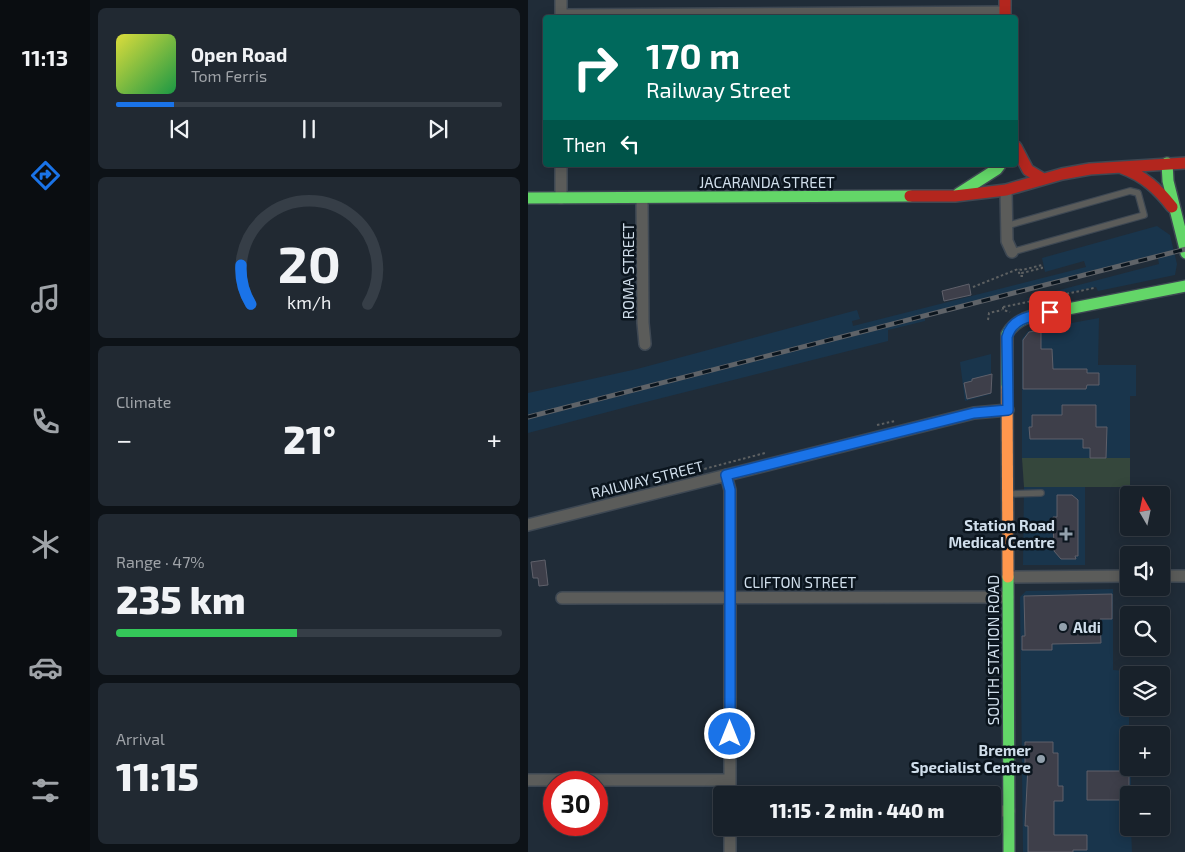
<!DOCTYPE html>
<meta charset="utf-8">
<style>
:root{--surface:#18212a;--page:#212932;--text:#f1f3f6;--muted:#9fa3a8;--line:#363e47;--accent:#1a73e8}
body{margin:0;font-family:"Exo 2",sans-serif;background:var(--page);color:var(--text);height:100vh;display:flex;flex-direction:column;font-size:19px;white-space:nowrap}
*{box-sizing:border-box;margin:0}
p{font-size:16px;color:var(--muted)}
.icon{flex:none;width:28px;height:28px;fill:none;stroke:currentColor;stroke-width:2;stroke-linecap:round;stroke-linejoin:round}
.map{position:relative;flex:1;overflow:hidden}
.panel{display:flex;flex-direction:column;gap:8px;padding:8px;background:#0d1217;width:438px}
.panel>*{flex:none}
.hud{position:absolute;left:15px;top:15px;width:475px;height:152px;border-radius:5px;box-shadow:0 2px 12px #0003,0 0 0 1px var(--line);background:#00695c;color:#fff;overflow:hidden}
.needle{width:32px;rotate:351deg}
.fabs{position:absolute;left:592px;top:486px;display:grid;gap:10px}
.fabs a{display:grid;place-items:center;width:50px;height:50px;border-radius:5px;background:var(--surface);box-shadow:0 2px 12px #0003,0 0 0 1px var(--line);font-size:25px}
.speed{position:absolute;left:15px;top:771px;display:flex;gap:10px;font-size:25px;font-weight:700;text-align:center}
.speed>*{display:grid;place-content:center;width:65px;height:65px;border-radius:50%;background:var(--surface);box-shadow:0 2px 12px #0003,0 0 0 1px var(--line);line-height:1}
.speed .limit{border:8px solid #d22;background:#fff;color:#111}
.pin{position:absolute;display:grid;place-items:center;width:42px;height:42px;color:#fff;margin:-21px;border-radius:10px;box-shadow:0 2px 8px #0006}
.me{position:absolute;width:55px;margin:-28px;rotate:0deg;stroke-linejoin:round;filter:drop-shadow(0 0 4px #0008)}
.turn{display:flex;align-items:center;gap:18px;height:105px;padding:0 20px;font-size:22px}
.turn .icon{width:65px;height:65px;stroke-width:2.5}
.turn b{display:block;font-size:35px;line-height:42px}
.then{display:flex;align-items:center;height:48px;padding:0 20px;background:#0003;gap:10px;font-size:19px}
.big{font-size:38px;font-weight:800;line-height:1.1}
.panel .widget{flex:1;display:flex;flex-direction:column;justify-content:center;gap:8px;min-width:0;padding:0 18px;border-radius:8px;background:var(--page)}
.panel .dial{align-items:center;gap:0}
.dial svg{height:130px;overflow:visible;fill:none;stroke:var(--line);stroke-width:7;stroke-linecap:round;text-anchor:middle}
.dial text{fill:var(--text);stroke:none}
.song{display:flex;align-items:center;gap:15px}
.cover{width:60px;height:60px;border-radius:8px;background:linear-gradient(135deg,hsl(60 70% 55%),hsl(140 70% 35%))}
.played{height:5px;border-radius:2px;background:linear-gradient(90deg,var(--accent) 15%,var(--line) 15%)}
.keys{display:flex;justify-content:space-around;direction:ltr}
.heat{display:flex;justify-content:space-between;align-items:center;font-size:28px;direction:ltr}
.charge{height:8px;border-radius:4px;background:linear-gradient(90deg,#34c759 47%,var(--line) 0)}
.trip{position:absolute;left:185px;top:786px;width:288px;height:50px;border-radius:5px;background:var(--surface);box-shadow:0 2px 12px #0003,0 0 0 1px var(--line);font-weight:800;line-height:50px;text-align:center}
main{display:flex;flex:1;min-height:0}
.tabs{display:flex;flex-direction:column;width:90px;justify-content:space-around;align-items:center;background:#0a0d11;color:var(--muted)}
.tabs .icon{width:35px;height:35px}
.tabs .active{color:var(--accent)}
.tabs b{font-size:22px;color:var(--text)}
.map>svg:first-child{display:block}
.built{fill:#19354c}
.green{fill:#35473c}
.building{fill:#3e3f4a;stroke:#5f606a}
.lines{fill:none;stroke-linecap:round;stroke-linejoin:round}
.lane-casing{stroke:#3e4853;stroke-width:8}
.street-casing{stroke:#3e4853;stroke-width:14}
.fast-casing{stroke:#3e4853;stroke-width:14}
.slow-casing{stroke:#3e4853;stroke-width:14}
.jam-casing{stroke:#3e4853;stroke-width:14}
.path{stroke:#5e6162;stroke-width:2;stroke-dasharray:2.5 2.5;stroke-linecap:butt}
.lane{stroke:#5b5c5a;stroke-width:5.5}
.street{stroke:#5b5c5a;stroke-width:11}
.fast{stroke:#63d668;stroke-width:11}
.slow{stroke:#ff974d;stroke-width:11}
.jam{stroke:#b3261e;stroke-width:11}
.rail-casing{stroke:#5f6368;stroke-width:5}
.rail{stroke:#0b151e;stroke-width:3;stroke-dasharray:9;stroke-linecap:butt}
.route-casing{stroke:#114b97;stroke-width:12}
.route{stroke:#1a73e8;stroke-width:9}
.poi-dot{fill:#92a0ac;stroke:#0b151e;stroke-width:2}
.labels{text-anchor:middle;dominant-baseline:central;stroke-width:5;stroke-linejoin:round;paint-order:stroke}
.street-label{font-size:15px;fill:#d0deeb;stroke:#0b151e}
.poi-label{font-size:15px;font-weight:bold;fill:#d0deeb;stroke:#0b151e;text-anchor:end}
</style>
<main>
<nav class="tabs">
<b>11:13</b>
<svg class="icon active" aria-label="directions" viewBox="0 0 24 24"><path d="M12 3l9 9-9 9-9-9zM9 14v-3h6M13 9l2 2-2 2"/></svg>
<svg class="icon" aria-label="music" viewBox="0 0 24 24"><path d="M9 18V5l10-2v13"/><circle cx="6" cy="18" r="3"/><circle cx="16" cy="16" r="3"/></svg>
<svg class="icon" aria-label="phone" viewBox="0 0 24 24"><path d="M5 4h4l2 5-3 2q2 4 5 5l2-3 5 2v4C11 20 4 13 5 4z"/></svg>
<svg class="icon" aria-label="climate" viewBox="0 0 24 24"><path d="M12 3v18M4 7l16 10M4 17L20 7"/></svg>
<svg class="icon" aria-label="car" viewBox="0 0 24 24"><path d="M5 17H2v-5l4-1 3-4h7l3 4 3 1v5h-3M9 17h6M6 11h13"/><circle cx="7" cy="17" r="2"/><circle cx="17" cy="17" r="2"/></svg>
<svg class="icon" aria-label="filters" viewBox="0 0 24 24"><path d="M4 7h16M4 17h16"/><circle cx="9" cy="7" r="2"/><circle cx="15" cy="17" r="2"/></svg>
</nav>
<section class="panel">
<div class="widget">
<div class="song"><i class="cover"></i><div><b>Open Road</b><p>Tom Ferris</p></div></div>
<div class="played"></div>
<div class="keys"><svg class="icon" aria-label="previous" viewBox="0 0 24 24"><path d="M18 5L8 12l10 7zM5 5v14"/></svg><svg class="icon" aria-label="pause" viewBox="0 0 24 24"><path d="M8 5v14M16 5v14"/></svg><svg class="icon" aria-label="next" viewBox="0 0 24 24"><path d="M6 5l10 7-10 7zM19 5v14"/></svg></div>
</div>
<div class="widget dial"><svg viewBox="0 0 100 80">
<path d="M14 69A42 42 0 1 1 86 69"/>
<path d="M14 69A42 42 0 0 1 8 45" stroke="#1a73e8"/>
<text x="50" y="56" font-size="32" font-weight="700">20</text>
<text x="50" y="72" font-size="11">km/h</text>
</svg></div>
<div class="widget"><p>Climate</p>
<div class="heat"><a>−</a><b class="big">21°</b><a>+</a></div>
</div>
<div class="widget"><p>Range · 47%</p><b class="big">235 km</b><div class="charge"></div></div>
<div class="widget"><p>Arrival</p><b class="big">11:15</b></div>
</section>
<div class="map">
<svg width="658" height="852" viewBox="0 0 658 852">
<rect width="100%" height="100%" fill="#202c38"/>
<!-- built -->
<path class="built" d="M629,226L642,235L649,264L647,275L570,291L568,287L503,300L497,299L631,264L630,258L397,318V321L360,330V341L110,404L0,433V393L109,369L329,310L332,319L324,321L325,326L558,267L556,261L517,272L514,258Z
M571,318L570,365H608V396H602V458H494V339L500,331Z
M463,354V394L437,401L432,362Z
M496,487H557V565H495Z
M585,589V670L601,671V768H603V795H601V828H603L604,852H495L492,597L498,591Z"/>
<!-- green -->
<path class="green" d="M494,458H602V487H496Z"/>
<!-- building -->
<path class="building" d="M441,284L443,295L416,301L414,291Z
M513,330V349H524L525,369H559V373H571V385H559L558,389H495V340L501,332Z
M464,374L463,393L439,399L436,383L444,381V379Z
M534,405H568V427H579L578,458H562V448H555V439H502L501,427H504V415H534Z
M529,495H544L550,500V556H547L548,559H533L526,551L525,517H529Z
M17,560L20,585L11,586L10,578H5L3,562Z
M584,594V619H572L573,643L524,644V650H494V636H497L496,596Z
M497,742H525V753H530V786H535V801H526V835H559V850H545V852H500V826H497L500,765H497Z
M559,771H601V800H559Z"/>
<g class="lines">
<!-- lane casing -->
<g class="lane-casing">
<path id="lane" d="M478,226L602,191L610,193L616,215L484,252
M482,494L513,493"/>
</g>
<!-- street casing -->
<g class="street-casing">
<path id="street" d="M33,0V18
M33,15L477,12
M33,165V198
M478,190L479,241L484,252
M114,198L115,323L117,344
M198,475L202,490V795
M0,525L446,413L480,410
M634,576H658
M480,577L601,576
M34,598L480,597
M0,780H201
M464,811H481
M202,828V852"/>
</g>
<!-- fast casing -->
<g class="fast-casing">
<path id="fast" d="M639,163L640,181L658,253
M430,194L469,169L472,165
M0,198L382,196
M479,387V334C485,324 493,319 504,316L658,286
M480,577L481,852"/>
</g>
<!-- slow casing -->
<g class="slow-casing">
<path id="slow" d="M479,387L480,577"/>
</g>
<!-- jam casing -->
<g class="jam-casing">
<path id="jam" d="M477,0V18
M488,147L500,170L515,179
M594,168C616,176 630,189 644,207
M382,196H427L478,190L534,174L562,169L658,163"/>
</g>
<!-- path -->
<path class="path" d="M445,287L490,269L494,270L514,265V268L494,273L495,276H492L490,269
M475,307L566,288V290
M475,307V310L482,312
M460,320L461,313L474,310
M349,425L367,421
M157,474L237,453"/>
<!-- lane -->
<use href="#lane" class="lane"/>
<!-- street -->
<use href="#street" class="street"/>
<!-- fast -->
<use href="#fast" class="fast"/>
<!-- slow -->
<use href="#slow" class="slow"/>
<!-- jam -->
<use href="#jam" class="jam"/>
<!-- rail casing -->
<g class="rail-casing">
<path id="rail" d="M0,417L658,249"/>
</g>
<!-- rail -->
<use href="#rail" class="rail"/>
</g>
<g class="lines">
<!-- route casing -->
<g class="route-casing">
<path id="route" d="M202,734V490L198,475L446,413L480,410L479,337C484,317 505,316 522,312"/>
</g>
<!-- route -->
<use href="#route" class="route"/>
</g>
<!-- markers -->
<g class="poi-dot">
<path d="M535.5 526.5h5v5h5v5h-5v5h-5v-5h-5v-5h5z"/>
<circle cx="535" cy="627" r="5"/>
<circle cx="513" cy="759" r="5"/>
</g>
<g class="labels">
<!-- street labels -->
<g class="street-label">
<text x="239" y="182">JACARANDA STREET</text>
<text transform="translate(100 271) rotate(-90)">ROMA STREET</text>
<text transform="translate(119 479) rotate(-14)">RAILWAY STREET</text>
<text x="272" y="582">CLIFTON STREET</text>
<text transform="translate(465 650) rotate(-90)">SOUTH STATION ROAD</text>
</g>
<!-- poi labels -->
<g class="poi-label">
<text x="527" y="525">Station Road<tspan x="527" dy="17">Medical Centre</tspan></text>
<text x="545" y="627" text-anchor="start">Aldi</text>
<text x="503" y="750">Bremer<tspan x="503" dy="17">Specialist Centre</tspan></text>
</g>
</g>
</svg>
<div class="fabs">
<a><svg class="needle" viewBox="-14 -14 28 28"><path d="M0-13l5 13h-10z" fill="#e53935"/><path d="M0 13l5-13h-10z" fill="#9fa3a8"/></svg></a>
<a><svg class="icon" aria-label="sound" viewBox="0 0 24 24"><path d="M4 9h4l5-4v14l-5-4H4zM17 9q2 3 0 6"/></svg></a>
<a><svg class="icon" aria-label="search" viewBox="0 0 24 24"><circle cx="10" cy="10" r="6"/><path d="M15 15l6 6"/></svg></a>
<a><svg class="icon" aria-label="layers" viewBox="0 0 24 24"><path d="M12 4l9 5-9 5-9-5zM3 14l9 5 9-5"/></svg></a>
<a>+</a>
<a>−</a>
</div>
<div class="speed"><div class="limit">30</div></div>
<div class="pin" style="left:522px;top:312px;background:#d93025"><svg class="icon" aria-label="arrive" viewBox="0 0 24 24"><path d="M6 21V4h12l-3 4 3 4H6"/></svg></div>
<svg class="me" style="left:202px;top:734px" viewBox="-20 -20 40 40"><circle r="17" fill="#1a73e8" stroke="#fff" stroke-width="3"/><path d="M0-11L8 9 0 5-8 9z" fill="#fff"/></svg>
<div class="trip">11:15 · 2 min · 440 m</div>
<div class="hud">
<div class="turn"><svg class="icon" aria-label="right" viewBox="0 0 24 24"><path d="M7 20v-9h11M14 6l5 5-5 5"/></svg><div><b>170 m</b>Railway Street</div></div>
<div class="then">Then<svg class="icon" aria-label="left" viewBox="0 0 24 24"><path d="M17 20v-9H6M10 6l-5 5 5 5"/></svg></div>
</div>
</div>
</main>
